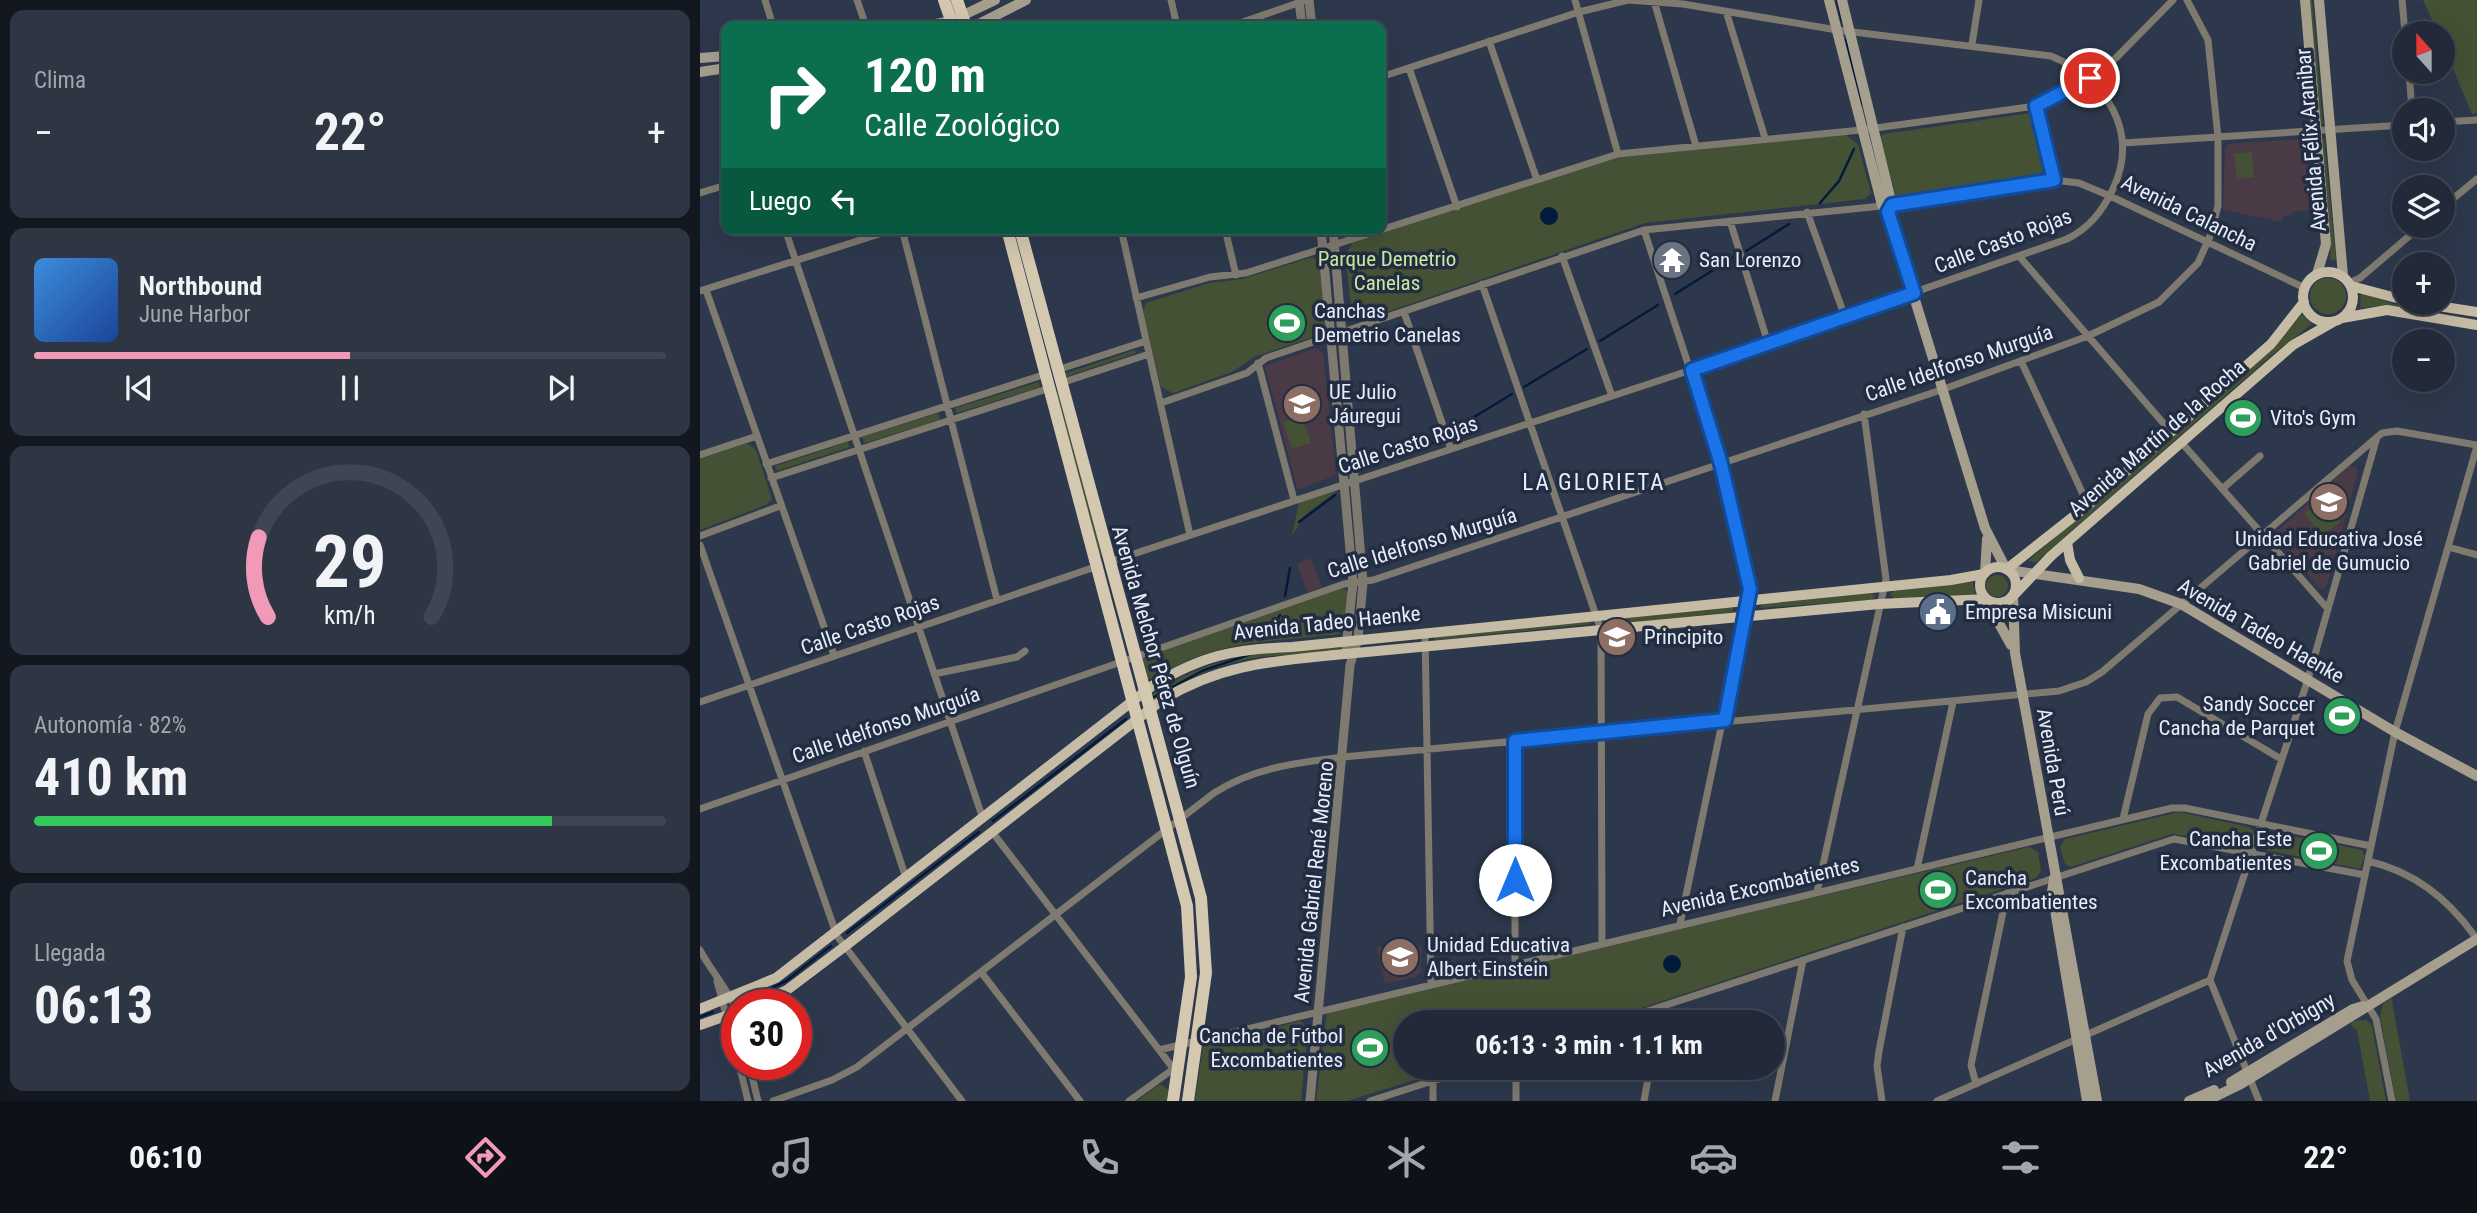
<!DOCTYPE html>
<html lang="es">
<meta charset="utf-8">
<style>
:root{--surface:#222a39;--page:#2e3644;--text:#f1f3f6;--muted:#a2a7ae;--line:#3f4653;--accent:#f09ab7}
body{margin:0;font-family:"Roboto Condensed",sans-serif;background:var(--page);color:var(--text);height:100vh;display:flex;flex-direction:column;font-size:26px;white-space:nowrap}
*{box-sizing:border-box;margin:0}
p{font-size:23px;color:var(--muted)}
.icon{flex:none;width:38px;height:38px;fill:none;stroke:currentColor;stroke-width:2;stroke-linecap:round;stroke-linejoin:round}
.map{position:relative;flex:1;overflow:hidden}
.panel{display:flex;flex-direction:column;gap:10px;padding:10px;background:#13171f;width:700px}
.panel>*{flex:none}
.guide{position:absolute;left:21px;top:21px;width:665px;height:214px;border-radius:14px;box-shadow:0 7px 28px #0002,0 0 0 2px var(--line);background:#0b6e4f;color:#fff;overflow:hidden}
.needle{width:46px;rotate:339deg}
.buttons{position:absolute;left:1692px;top:21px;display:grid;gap:14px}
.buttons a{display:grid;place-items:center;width:63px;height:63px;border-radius:50%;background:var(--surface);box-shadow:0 7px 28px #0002,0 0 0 2px var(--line);font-size:35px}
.speed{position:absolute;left:21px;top:989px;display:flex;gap:14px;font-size:35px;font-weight:700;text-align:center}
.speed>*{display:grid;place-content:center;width:91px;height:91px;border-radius:50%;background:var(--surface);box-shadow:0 7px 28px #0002,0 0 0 2px var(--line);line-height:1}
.speed .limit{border:10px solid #d22;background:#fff;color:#111}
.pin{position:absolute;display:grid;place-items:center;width:60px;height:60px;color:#fff;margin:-30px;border:4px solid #fff;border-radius:50%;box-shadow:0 2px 7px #0007}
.me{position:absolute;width:77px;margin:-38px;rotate:0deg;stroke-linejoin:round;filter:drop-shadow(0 0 5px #0008)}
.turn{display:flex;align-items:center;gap:24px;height:147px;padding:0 28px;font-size:32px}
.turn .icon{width:91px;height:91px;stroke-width:2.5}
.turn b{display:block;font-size:49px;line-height:60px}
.then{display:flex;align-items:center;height:66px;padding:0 28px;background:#0003;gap:14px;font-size:26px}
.big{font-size:52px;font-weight:700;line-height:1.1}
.panel .tile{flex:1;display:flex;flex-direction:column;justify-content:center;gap:10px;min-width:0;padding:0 24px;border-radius:14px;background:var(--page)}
.panel .dial{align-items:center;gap:0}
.dial svg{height:182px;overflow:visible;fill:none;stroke:var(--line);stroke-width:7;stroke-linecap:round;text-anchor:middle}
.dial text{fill:var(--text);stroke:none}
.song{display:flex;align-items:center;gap:21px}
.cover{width:84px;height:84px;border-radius:10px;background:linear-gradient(135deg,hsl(210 70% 55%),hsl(220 70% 35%))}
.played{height:7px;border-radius:4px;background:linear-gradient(90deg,var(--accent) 50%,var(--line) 50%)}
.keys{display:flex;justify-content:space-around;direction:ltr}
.heat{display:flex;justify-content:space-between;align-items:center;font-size:38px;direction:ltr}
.charge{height:10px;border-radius:5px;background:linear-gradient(90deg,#34c759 82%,var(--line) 0)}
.trip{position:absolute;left:693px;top:1010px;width:392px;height:70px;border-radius:35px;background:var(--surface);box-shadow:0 7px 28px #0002,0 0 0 2px var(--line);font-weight:700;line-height:70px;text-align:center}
.menu{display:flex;height:112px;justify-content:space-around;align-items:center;background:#0e1117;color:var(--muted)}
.menu .icon{width:49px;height:49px}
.menu .on{color:var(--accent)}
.menu b{font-size:32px;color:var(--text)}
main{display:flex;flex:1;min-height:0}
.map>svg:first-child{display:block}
.education{fill:#493a46}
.green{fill:#445134}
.water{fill:#021a3c}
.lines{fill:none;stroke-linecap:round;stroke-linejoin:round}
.stream{stroke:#021a3c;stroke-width:2.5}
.minor{stroke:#7f7a6f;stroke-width:7}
.tertiary{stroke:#7f7a6f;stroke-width:9}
.secondary{stroke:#a79f8e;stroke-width:10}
.primary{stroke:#c6bba5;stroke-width:10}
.trunk{stroke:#d4c8b0;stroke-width:12}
.route-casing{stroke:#114b97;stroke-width:18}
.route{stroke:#1a73e8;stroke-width:12}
.labels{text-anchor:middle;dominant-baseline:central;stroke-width:7;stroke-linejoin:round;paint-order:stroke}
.street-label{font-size:21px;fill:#e6edfb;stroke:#232d41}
.park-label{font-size:21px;fill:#c9ea9f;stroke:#232d41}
.poi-label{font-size:21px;fill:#e6edfb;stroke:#232d41;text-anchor:start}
.neighbourhood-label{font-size:23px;letter-spacing:2px;fill:#e6edfb;stroke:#232d41}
</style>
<main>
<section class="panel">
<div class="tile"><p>Clima</p>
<div class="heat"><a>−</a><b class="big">22°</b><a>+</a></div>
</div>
<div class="tile">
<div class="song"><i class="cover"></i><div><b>Northbound</b><p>June Harbor</p></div></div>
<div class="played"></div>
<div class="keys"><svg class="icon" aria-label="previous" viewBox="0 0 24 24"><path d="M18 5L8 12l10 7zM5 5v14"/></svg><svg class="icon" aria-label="pause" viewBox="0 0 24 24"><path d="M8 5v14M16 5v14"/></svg><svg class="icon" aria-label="next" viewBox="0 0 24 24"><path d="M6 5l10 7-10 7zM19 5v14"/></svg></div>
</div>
<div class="tile dial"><svg viewBox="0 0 100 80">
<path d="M14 69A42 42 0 1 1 86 69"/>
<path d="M14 69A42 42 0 0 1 10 34" stroke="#f09ab7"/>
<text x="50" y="56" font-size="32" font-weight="700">29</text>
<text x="50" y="72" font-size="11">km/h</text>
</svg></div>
<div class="tile"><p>Autonomía · 82%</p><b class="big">410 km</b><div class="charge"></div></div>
<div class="tile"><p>Llegada</p><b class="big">06:13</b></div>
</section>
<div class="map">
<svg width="1777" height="1101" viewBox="0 0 1777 1101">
<rect width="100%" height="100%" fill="#2d384c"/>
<!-- education -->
<path class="education" d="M1599,139L1606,145L1612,210L1592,212V215L1582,216V222L1523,210L1525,150L1529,144Z
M616,348L623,353L636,475L600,489L597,488L565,366Z
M1649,466L1656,467L1658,472L1626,587L1621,590L1574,534Z
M611,558L622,587L608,593L597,564Z
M676,947H722L721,972L715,977L685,984Z"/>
<!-- green -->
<path class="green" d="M1609,0H1612L1623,125L1620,126Z
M1723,0H1777V113L1772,114L1743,45V33H1738Z
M1331,113L1348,171L1344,180L1201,200L1196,197L1180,138L1183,134Z
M1143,133L1158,144L1171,193L1165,199L945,223L661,321L652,314L645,255L653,242L917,158Z
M1621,138H1624L1636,260H1630L1631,244Z
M1552,152L1554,177L1537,179L1534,154Z
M612,257L621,262L625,333L554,357L532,372L473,393L461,387L443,311L446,303L509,283L542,279Z
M1610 296a18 18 0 1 1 36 0a18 18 0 1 1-36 0Z
M1661,292L1694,304L1777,320L1685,306L1660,308Z
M1602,314L1612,324L1572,355L1336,562L1328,561L1569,352Z
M435,350L436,353L365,377L364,374Z
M339,382L340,387L257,413L255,408Z
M358,391L402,555L399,556L355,392Z
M238,413L240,420L165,443L162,437Z
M602,416L611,443L592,449L583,422Z
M148,442L150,447L77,471L75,466Z
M47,443L56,450L72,499L66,505L0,530V459Z
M637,491L605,515L592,536L599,502Z
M1621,500L1640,522L1623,536L1604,514Z
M1286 586a11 11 0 1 1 22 0a11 11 0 1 1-22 0Z
M1273,582L1275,594L1195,599L1190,594L1194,591Z
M643,588L649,593L645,628L639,634C566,643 518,639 452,679H446L440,659Z
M1171,593L1175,596L1172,600L1060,608L1063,604Z
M1033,606V612L907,625L903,622L904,620Z
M889,622L892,624L735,640L734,636Z
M642,647C627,656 581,654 561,657C520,663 484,679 450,703L449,696C517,651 563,654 642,647Z
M1479,812L1549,827L1554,831L1551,844L1472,834L1371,867L1365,864L1360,847L1365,839Z
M1572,832L1662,850L1665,856L1660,869L1566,850L1563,846L1566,835Z
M1329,847L1338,852L1341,871L1336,878L899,1022H705V1068H753L647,1101H616L627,1012Z
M697,953L698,973L686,974L685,954Z
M1692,998L1693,1007L1710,1101H1696L1680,1017L1683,1004Z
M1661,1020H1667L1672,1026L1686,1101H1670L1657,1030L1652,1027L1651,1022Z
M600,1021L608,1028L601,1101H495L503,1046Z
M460,1084L468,1089L467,1101H437Z"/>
<!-- water -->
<path class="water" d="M840 216a9 9 0 1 1 18 0a9 9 0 1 1-18 0Z
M963 964a9 9 0 1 1 18 0a9 9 0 1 1-18 0Z"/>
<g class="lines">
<!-- stream -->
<path class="stream" d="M1137,0L1142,21
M1146,40L1162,105
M1120,203L1139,181L1154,149
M1046,251L1089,224
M975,294L1034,257
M900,341L958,305
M824,387L887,349
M751,431L812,394
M724,448L739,439
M599,522L635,495
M585,596L590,568
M568,636L580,615
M454,697L502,671L551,654
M293,821L426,719
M147,933L279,832
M44,1001L86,981L131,946
M0,1017L13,1012"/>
<!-- minor -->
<path class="minor" d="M65,0L73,26
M157,0L166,26
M471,0L477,26
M875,0L918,154
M1702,0L1705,33
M954,1L996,146
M1026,11L1065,138
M531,26L604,1
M789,41L837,180
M1272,44L1279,0
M709,68L757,207
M1709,72L1712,110
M1336,106L1354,180
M1743,122L1777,120
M1423,143L1704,125
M0,193L26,185
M1743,207L1777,179
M1107,212L1145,317
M1030,221L1068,343
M85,229L283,819
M202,229L297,600
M421,229L490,535
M525,229L536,275
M944,230L1021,464L1050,589L980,924
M862,256L912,396
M1319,256L1471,432
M1649,283L1660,278L1721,226
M782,284L901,630L902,943
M6,290L134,655
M0,291L195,229
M436,298L510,277L546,273L918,154L1161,130L1336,106L1408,66L1473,0
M704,312L751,449
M1321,361L1388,505
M558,363L594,500
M357,370L446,341
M361,383L449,354
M461,403L547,373L566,358L944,230L1192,205L1354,180L1379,183L1410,196L1605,288
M1481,442L1628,609
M0,455L57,436
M66,464L346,374
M71,478L350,388
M1522,489L1560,456
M0,536L80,506
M0,545L137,936L262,1101
M1748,547L1777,555
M409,562L991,370L1367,239C1389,228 1402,212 1413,189C1440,131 1406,79 1351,56L1137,30L983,4L928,0L879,12L681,77
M725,632L731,983
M234,674L317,657L325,651
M0,702L398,566
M164,751L206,878
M0,809L644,584L673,580L1244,389L1388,336L1459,302L1498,263L1511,234L1518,206V137L1508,40L1487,0
M1423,819L1448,714L1460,698L1477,697L1581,759
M293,833L473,1068
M1668,861C1714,872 1746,897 1774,935
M1217,869L1253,702
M1117,892L1186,579L1164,414
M0,950C11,971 29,990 37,1012
M815,964V741
M281,972L380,1101
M17,981L37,1055
M914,1022L1474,839L1665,875
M960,1022L963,1006
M459,1050L1472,808H1485L1671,846
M39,1064L48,1101
M49,1064L58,1101
M733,1080V1101
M1276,1084L1271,1065L1307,893
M73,1101L132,1080L157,1067L514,793C554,767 597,763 643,757L1359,691L1386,682L1402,672L1682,433L1697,431L1777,445
M429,1101L476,1067
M670,1101L773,1068
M816,1101V1068
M944,1101L950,1068
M1075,1101L1103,960
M1182,1101L1177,1066L1179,1051L1203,927
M1237,1101L1510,980
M1559,1101L1510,980L1608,679L1677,437
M1692,1101L1676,1019L1652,980L1647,961L1695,732L1777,446"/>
<!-- tertiary -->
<path class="tertiary" d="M599,0L602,26
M609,0L612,26
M621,229L653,583L646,647
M610,1101L650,665L658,639L663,582L633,229"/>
<!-- secondary -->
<path class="secondary" d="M1129,0L1182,205L1188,212L1285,528L1306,569
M1142,0L1192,205L1188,212
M1605,0L1626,244L1617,274
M1619,0L1643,276
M226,26L251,21L295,0
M275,26L326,0
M0,58L26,56
M0,72L26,68
M1308,570L1439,589L1481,604L1695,732L1777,776
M1285,573L1287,539
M1313,596L1315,653L1397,1101
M1286,600L1311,645
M1354,878L1352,892L1387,1101
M1531,1082L1653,1009L1663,1006
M1489,1101L1514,1090
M1506,1101L1541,1084L1777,939"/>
<!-- primary -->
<path class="primary" d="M1603 297a25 25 0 1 1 50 0a25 25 0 1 1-50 0Z
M1651,286L1704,300
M1719,303L1777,312
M1642,318L1687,310L1777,325
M1367,542L1370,560L1379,578
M1280 585a18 18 0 1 1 36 0a18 18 0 1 1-36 0Z
M1307,569L1388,505L1571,344L1604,302
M1314,595L1351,556L1593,345L1635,321
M57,1004L87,990L144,947L462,700C522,663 576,661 645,654L1179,604L1286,599
M0,1009L76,978L452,686C502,655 535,649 592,647L1251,580L1284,574
M0,1025L37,1012"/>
<!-- trunk -->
<path class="trunk" d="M244,0L253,26
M257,0L266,26
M307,229L487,906L491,977L473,1101
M320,229L501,898L506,973L488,1101"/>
</g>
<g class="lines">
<!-- route casing -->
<g class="route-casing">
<path id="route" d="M815,880V741L1025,720L1050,589L1021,464L992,370L1214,293L1188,212L1192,205L1354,180L1336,106L1390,78"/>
</g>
<!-- route -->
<use href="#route" class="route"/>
</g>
<!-- icons -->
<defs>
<g id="temple-disc" transform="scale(2.0125)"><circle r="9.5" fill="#6b7280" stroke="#232d41"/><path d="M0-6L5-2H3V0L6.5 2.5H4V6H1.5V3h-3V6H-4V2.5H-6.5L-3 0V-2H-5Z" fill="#fff"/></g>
<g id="stadium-disc" transform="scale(2.0125)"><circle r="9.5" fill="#2e9e5b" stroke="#232d41"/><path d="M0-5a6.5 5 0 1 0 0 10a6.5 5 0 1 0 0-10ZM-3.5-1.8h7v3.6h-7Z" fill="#fff"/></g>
<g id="school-disc" transform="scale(2.0125)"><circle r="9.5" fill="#8d6e63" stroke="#232d41"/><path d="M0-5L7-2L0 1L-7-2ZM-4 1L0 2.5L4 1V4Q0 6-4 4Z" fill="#fff"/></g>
<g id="civic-disc" transform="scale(2.0125)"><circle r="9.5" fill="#5c6f8a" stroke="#232d41"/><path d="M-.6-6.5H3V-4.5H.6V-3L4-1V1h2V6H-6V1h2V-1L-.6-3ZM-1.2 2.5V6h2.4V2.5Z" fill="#fff"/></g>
</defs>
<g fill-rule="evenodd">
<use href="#temple-disc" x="972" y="260"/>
<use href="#stadium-disc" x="587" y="323"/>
<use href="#school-disc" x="602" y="404"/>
<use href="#stadium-disc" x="1543" y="418"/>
<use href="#school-disc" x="1629" y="502"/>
<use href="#civic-disc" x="1238" y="612"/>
<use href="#school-disc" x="917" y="637"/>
<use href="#stadium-disc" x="1642" y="716"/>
<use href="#stadium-disc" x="1619" y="851"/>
<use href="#stadium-disc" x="1238" y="890"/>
<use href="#school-disc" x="700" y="957"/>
<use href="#stadium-disc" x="670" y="1048"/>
</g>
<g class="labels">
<!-- street labels -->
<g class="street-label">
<text transform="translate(1611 140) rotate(-95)">Avenida Félix Aranibar</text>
<text transform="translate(1489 213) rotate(26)">Avenida Calancha</text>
<text transform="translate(1303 241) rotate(-21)">Calle Casto Rojas</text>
<text transform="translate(1259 363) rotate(-19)">Calle Idelfonso Murguía</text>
<text transform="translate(1457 438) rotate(-41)">Avenida Martín de la Rocha</text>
<text transform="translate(708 445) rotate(-18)">Calle Casto Rojas</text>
<text transform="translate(722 543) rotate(-17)">Calle Idelfonso Murguía</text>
<text transform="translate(627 623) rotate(-6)">Avenida Tadeo Haenke</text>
<text transform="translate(170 625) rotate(-19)">Calle Casto Rojas</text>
<text transform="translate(1561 631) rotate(30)">Avenida Tadeo Haenke</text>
<text transform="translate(456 657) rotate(74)">Avenida Melchor Pérez de Olguín</text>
<text transform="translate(186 725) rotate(-19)">Calle Idelfonso Murguía</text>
<text transform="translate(1353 762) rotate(80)">Avenida Perú</text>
<text transform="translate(614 882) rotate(-84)">Avenida Gabriel René Moreno</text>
<text transform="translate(1060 887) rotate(-13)">Avenida Excombatientes</text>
<text transform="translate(1569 1035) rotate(-30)">Avenida d'Orbigny</text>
</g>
<!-- park labels -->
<g class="park-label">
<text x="687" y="259">Parque Demetrio<tspan x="687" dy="24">Canelas</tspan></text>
</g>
<!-- poi labels -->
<g class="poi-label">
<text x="999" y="260">San Lorenzo</text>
<text x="614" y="311">Canchas<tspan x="614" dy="24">Demetrio Canelas</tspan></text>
<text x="629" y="392">UE Julio<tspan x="629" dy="24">Jáuregui</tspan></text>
<text x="1570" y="418">Vito's Gym</text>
<text x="1629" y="539" text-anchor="middle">Unidad Educativa José<tspan x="1629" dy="24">Gabriel de Gumucio</tspan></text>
<text x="1265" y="612">Empresa Misicuni</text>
<text x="944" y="637">Principito</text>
<text x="1615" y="704" text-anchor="end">Sandy Soccer<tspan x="1615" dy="24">Cancha de Parquet</tspan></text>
<text x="1592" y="839" text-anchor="end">Cancha Este<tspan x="1592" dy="24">Excombatientes</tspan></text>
<text x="1265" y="878">Cancha<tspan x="1265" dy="24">Excombatientes</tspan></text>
<text x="727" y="945">Unidad Educativa<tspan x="727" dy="24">Albert Einstein</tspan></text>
<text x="643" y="1036" text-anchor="end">Cancha de Fútbol<tspan x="643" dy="24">Excombatientes</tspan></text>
</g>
<!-- neighbourhood labels -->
<g class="neighbourhood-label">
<text x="894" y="482">LA GLORIETA</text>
</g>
</g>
</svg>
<div class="buttons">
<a><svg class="needle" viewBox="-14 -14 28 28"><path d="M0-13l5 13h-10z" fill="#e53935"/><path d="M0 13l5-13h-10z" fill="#a2a7ae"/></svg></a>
<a><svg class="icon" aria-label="sound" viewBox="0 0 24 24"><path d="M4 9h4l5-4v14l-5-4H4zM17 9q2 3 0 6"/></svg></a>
<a><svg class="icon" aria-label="layers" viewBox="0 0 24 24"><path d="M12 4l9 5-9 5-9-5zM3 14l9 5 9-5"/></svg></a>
<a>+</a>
<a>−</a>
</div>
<div class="speed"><div class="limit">30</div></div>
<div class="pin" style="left:1390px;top:78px;background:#d93025"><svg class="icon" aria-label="arrive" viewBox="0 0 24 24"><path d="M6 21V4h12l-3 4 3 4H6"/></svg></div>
<svg class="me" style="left:815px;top:880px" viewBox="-20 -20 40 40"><circle r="19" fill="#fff"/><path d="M0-13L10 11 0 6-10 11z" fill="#1a73e8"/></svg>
<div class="trip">06:13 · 3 min · 1.1 km</div>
<div class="guide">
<div class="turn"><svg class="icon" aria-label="right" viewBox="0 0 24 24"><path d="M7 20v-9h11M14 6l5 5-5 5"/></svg><div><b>120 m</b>Calle Zoológico</div></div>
<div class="then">Luego<svg class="icon" aria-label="left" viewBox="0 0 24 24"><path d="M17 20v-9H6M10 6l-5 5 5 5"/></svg></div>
</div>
</div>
</main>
<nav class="menu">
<b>06:10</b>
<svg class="icon on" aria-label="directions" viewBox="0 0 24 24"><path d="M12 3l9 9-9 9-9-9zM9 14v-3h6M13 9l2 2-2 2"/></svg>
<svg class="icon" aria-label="music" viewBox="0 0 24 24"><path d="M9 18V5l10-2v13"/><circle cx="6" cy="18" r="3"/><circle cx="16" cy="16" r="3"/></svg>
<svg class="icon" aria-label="phone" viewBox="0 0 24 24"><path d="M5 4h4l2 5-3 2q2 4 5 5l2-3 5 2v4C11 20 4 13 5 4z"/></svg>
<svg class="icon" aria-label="climate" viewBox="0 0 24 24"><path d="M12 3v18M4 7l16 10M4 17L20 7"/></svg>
<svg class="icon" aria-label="car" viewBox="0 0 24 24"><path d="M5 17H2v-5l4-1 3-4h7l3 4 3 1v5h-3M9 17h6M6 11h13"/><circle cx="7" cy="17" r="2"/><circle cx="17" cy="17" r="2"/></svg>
<svg class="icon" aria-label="filters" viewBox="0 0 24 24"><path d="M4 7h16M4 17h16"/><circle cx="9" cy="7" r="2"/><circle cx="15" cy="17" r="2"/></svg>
<b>22°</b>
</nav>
